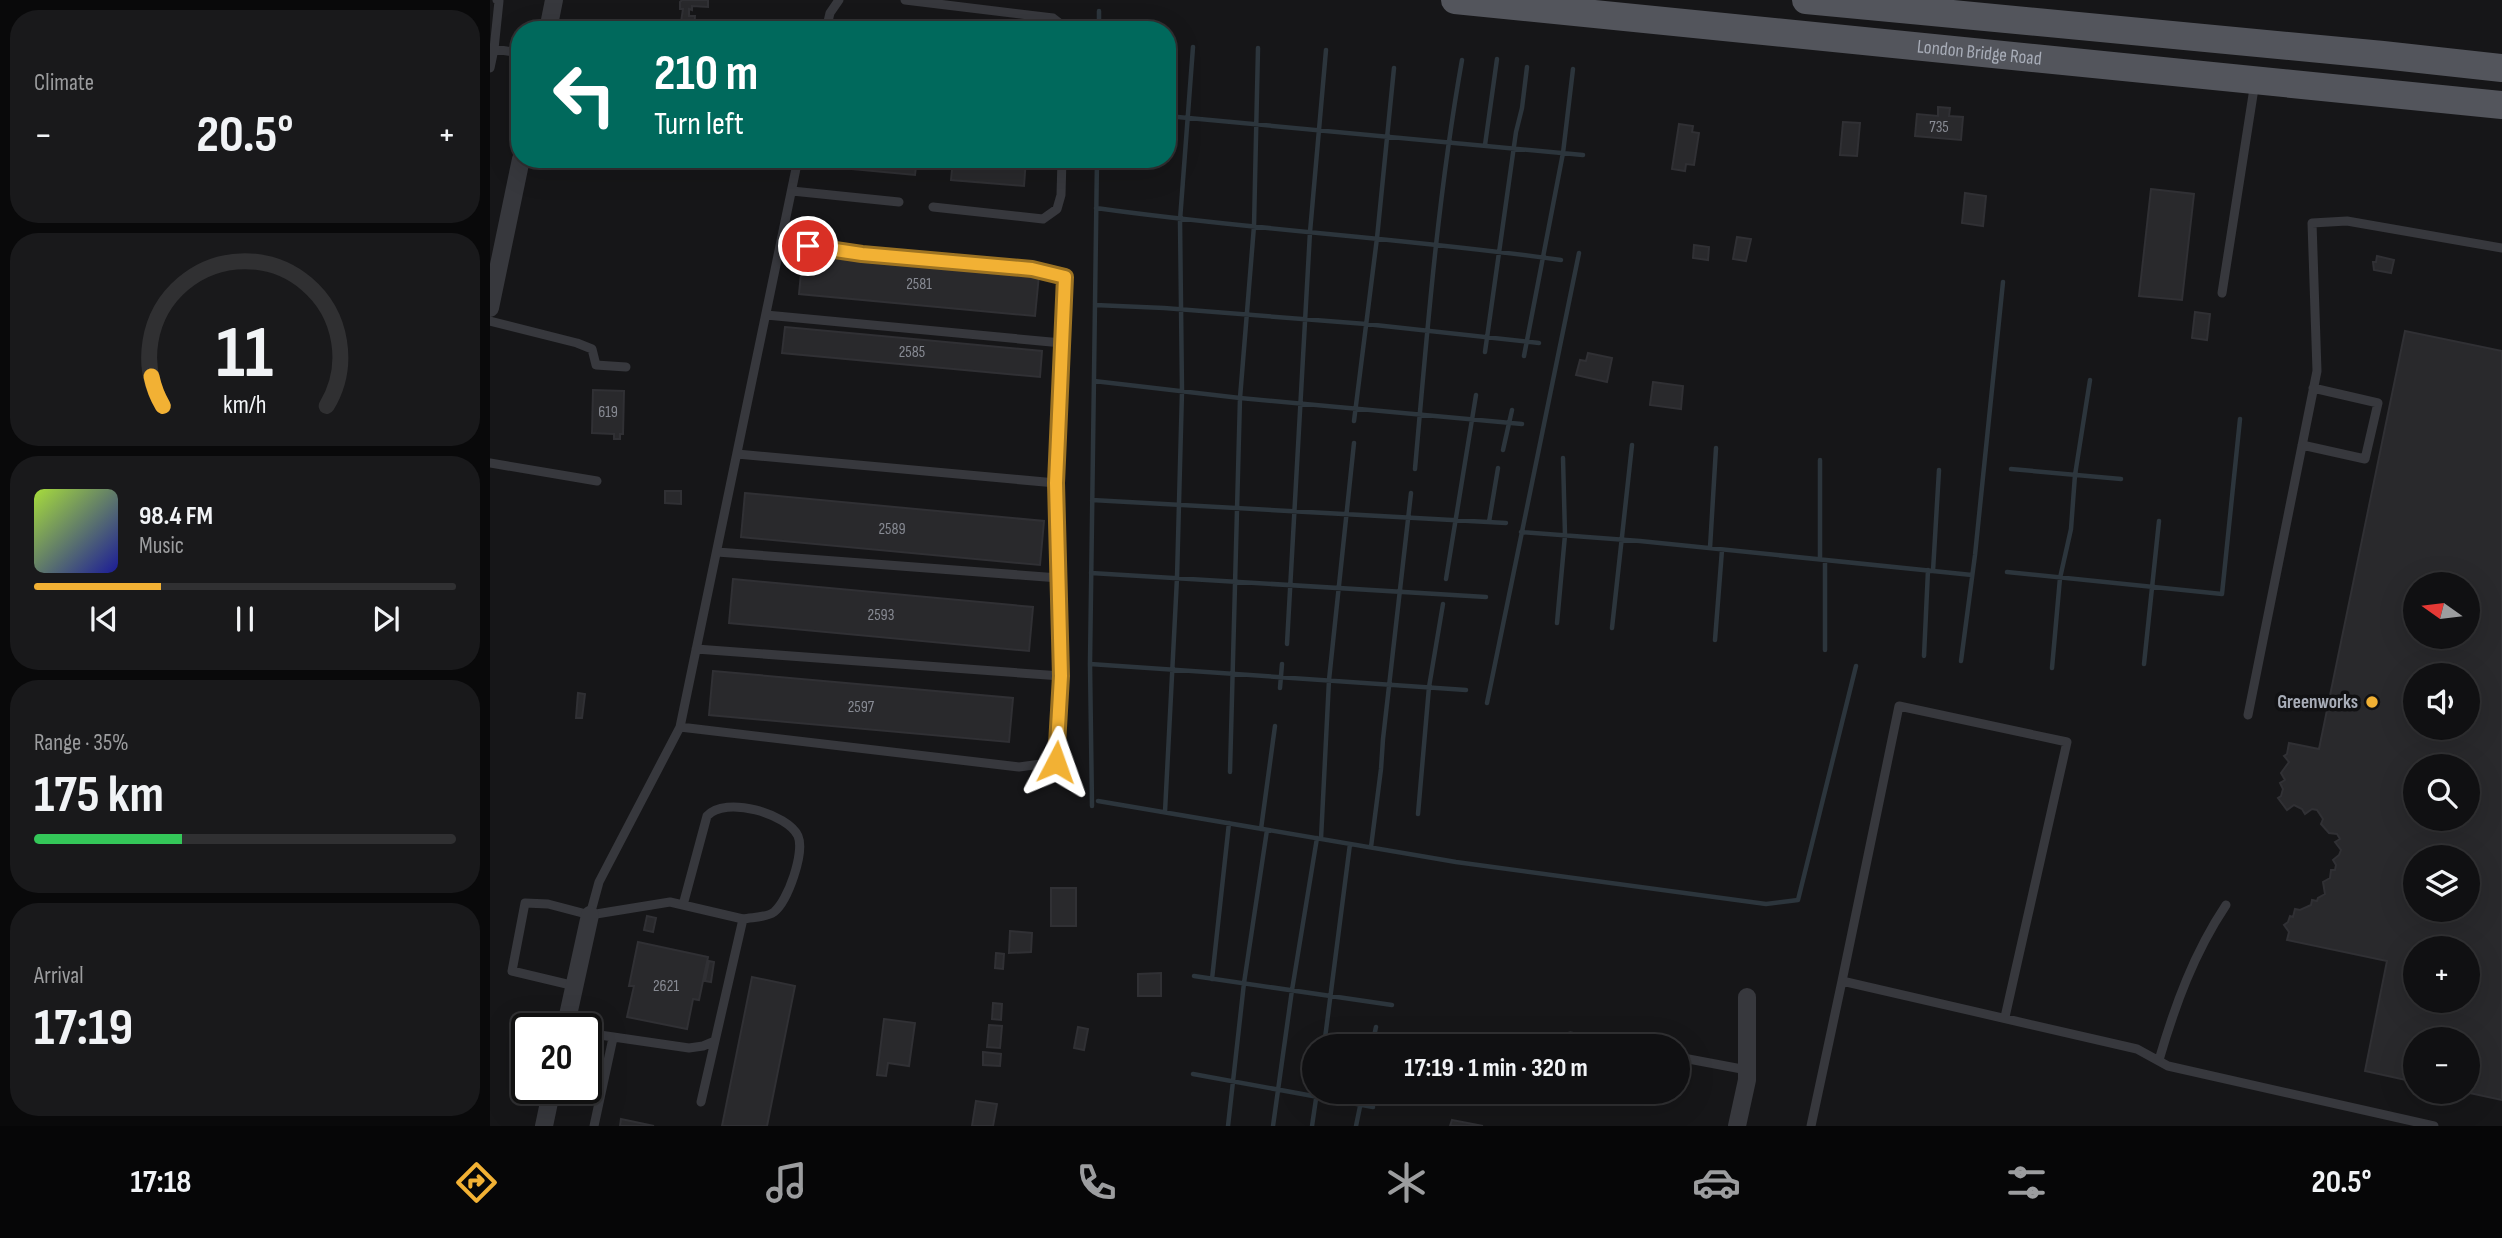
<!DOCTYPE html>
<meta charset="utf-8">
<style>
:root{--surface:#101012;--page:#19191b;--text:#f1f3f6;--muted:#9c9d9f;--line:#303032;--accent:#f2b134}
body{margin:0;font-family:"Sofia Sans Condensed",sans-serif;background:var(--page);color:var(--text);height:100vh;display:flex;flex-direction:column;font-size:26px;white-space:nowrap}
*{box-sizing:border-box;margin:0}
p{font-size:23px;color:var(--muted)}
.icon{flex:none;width:38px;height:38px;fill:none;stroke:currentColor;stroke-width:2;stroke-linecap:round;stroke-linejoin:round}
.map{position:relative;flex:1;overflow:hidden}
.sheet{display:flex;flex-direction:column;gap:10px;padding:10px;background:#09090a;width:490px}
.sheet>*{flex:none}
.guide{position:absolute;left:21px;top:21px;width:665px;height:147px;border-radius:28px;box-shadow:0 7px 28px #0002,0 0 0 2px var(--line);background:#00695c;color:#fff;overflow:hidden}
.needle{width:46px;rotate:284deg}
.controls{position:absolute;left:1913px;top:572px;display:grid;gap:14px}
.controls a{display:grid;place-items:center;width:77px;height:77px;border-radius:50%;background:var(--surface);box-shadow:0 7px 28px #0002,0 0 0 2px var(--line);font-size:35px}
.speed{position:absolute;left:21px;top:1013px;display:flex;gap:14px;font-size:35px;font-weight:700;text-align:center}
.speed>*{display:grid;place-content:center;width:91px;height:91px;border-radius:50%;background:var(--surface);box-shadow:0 7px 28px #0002,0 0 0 2px var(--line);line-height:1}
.speed .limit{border:4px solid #111;border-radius:10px;background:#fff;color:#111}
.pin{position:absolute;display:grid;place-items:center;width:60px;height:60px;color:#fff;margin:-30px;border:4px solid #fff;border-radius:50%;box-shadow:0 2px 7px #0007}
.me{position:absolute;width:77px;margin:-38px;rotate:4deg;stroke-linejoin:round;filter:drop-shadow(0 0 5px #0008)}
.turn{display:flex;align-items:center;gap:24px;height:147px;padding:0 28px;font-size:32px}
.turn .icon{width:91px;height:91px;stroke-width:2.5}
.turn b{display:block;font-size:49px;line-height:60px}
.big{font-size:52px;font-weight:700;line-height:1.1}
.sheet .tile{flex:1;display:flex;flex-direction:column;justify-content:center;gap:10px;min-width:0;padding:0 24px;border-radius:28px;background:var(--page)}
.sheet .dial{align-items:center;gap:0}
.dial svg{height:182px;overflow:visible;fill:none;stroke:var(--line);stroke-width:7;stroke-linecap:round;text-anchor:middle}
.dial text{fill:var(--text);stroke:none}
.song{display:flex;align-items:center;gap:21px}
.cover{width:84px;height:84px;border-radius:10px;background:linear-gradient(135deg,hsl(80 70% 55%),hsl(240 70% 35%))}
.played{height:7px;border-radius:4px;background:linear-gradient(90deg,var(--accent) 30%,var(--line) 30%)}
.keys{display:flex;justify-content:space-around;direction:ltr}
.heat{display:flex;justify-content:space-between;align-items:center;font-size:38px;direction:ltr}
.charge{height:10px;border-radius:5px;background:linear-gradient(90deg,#34c759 35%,var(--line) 0)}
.trip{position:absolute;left:812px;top:1034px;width:388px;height:70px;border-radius:35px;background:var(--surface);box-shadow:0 7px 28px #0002,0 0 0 2px var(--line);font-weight:700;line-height:70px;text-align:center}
.tabs{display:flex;height:112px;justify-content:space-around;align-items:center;background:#060607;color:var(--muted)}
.tabs .icon{width:49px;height:49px}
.tabs .active{color:var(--accent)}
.tabs b{font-size:32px;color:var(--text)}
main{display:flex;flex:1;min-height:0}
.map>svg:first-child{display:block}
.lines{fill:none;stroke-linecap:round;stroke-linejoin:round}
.stream{stroke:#2c353c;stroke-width:4.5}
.building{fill:#29292c;stroke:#303034;stroke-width:2;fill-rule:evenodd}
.lane{stroke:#37383d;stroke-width:9}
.street{stroke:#37383d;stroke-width:18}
.primary{stroke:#53555c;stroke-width:28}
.route-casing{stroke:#9d7322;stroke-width:18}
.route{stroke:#f2b134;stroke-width:12}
.poi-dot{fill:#f2b134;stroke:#111113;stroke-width:2.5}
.labels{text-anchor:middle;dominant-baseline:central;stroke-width:7;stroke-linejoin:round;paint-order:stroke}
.number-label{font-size:16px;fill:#888b94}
.street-label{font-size:19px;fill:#a8adb8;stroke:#111113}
.poi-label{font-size:19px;font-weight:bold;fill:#a8adb8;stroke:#111113;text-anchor:end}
</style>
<main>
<section class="sheet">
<div class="tile"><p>Climate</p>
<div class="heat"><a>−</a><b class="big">20.5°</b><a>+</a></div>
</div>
<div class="tile dial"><svg viewBox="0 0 100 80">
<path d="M14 69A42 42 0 1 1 86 69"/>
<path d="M14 69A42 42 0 0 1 9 56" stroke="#f2b134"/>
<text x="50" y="56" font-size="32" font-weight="700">11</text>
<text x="50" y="72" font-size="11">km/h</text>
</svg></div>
<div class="tile">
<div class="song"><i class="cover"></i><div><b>98.4 FM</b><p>Music</p></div></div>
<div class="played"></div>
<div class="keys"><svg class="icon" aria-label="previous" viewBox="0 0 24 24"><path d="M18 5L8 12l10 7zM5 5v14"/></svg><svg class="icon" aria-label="pause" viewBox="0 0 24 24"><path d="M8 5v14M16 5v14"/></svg><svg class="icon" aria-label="next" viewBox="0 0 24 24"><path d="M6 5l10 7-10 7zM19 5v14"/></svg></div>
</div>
<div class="tile"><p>Range · 35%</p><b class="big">175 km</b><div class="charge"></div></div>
<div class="tile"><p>Arrival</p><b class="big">17:19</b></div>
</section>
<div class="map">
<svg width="2012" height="1126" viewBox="0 0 2012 1126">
<rect width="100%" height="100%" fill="#161618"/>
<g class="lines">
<!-- stream -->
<path class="stream" d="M609,30V11
M677,116L1093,155
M995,145L1007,59
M606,208C761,230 917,238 1071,260
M605,305L674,308L876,324L1049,343
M995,352L1026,132L1032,108L1037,67
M1034,356L1073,153L1083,69
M604,381L750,398L1032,424
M864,421L887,238L904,68
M1013,450L1022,410
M925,469C937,332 948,195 972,60
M1521,469L1631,479
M602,500L1016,523
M999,522L1008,468
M1031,532L1150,541L1482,575
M1220,548L1226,448
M1330,559V460
M1443,571L1449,470
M1517,572L1732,594L1750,419
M601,573L996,597
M956,579L986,395
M1067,623L1075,535L1073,458
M1122,628L1142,445
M1225,640L1232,550
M797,644L820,232L836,50
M1335,650V560
M1434,656L1438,570
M1471,661L1485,555L1513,282
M600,664L607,159
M1654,664L1669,521
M1562,668L1570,578L1581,529L1585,475L1600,380
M790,688L792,664
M997,703L1089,253
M740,772L750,398L764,226L768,48
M608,801L966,862L1276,904L1308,900L1366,666
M602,806L600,664L976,690
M675,812L687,578L692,391L690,220L703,47
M928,814L939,687L953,604
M771,829L785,726
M831,839L839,680L864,443
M881,847L891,769L893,739L921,493
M704,976L902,1005
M722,979L739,823
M834,1046L860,844
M882,1046L886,1027
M703,1074L883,1107
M738,1126L754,983L777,830
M783,1126L802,990L827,838
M822,1126L827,1092
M866,1126L873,1092"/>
</g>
<!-- building -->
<path class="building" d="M192,0H218V7L202,6V10L199,9V16H205L204,30L190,29L193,9H190V2Z
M365,26L426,30H364Z
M1448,107L1460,108L1459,116L1473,117L1471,140L1425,136L1427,114L1448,116Z
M1353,122L1370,123L1367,156L1350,155Z
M1189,124L1203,126L1202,132L1209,133L1204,165L1196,164L1195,171L1182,169Z
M353,159H427L425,175L352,168Z
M463,159H536L534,186L461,180Z
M1661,189L1704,194L1692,300L1649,296Z
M1475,193L1496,196L1493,226L1472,223Z
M1247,237L1261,239L1256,261L1243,259Z
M1204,245L1219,247L1218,260L1203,258Z
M313,253L549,275L545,316L309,294Z
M1887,256L1904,260L1901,273L1884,270L1883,262H1886Z
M1705,312L1720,314L1717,340L1702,338Z
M295,327L552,351L550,377L292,353Z
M1915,331L2012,351V1100L1975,1092H1978V1040H1925V1082L1875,1071L1897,961L1797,940L1799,932L1794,925L1798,922L1800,916L1803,917L1805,909L1810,910L1821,905L1822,900L1827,901L1828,898L1835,894L1833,882L1840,878L1841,870H1845L1846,865L1843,860L1849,855L1851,850L1845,842L1850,839L1847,834L1839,833L1831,824L1833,819L1827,810L1822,809L1815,814L1812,809L1804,805L1797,810L1788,798L1791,796L1793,789L1790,783L1795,780L1791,773L1799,762L1794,756L1797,754L1799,743L1829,749ZM1925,584H1978V637H1925ZM1925,676H1978V728H1925ZM1925,766H1978V819H1925ZM1925,858H1978V910H1925ZM1925,948H1978V1001H1925Z
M1098,353L1122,358L1117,382L1086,375L1090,360L1096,361Z
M1163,382L1193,386L1191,409L1160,405Z
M103,390L134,391L133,434H130V439H124V434L102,433Z
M175,491H191V504L175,503Z
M255,493L554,521L550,565L251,537Z
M243,579L543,607L539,651L239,623Z
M223,671L523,698L519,742L219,715Z
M88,693L95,694L92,718H86Z
M561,888H586V926H561Z
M157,916L166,918L163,932L154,930Z
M520,931L542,933L541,952L519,953Z
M148,942L218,957L209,1000L203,999L197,1029L137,1017L144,986H139Z
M506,953L514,954L513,969L505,968Z
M219,961L224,962L221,982L215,981Z
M671,973V996H648V974Z
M262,977L305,986L277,1126H232Z
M503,1003L512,1004L511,1020L502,1019Z
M394,1019L425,1023L419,1066L398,1063L396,1076L387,1075Z
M499,1025L512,1026L510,1048L497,1047Z
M588,1027L598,1029L594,1050L584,1048Z
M493,1052L511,1054L510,1066L493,1065Z
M486,1101L507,1104L503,1126H482Z
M131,1119L164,1126H130Z
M962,1120L993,1126H960Z"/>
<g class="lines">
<!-- lane -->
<path class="lane" d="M415,0L563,18L572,25L574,30
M336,30L340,13L349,0
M4,49L9,1L7,0
M0,68L4,49L30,53
M302,191L409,202
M443,207L553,219L567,209L571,195L572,159
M1732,293L1765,82
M276,315L572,343
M0,321L87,343L102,349L106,365L136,367
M1812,445L1875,459L1888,403L1823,388
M247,454L566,483
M0,463L107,481
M227,552L569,578
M206,649L571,676
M1758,715L1827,371L1822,223L1857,221L2012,248
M190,727L529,767L566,762L571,676L566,483L575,277L542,269L372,254L291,243
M193,905L217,816C235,795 298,814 308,836C315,852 298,901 284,912C276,918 262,917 253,919
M100,915L109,882L190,727L308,159
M1352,981L1409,706L1577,742L1515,1017
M85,986L22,971L35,903L58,904L100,915L180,902L253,919L225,1041
M96,1033L199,1048L213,1046L225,1041L211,1102
M1080,1036L1135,1046
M1188,1057L1257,1070
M1669,1060C1685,1005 1704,953 1736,905
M104,1126L123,1038
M1321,1126L1352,981L1647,1049L1678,1066L1944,1126"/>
<!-- street -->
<path class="street" d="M58,30L64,0
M0,308L31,159
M75,1029L100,915
M54,1126L62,1088
M1247,1126L1257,1080V997"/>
<!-- primary -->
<g class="primary">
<path id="s1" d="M965,0L2012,105"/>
<path d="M1316,0L1893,55L2012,68"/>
</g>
</g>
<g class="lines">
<!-- route casing -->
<g class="route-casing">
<path id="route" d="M318,246L372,254L542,269L575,277L566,483L571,676L566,762"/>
</g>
<!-- route -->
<use href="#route" class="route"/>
</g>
<!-- markers -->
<circle class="poi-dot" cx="1882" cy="702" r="7"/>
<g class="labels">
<!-- number labels -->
<g class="number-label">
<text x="1449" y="127">735</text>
<text x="429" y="284">2581</text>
<text x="422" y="352">2585</text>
<text x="118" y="412">619</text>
<text x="402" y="529">2589</text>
<text x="391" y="615">2593</text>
<text x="371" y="707">2597</text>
<text x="176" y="986">2621</text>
</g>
<!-- street labels -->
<g class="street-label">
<text stroke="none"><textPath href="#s1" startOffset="527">London Bridge Road</textPath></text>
</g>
<!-- poi labels -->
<g class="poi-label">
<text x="1868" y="702">Greenworks</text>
</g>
</g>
</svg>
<div class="controls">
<a><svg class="needle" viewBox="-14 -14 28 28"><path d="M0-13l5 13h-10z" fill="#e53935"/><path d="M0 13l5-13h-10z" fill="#9c9d9f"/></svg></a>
<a><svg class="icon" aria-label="sound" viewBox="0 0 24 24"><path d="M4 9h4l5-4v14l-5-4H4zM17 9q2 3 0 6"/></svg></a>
<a><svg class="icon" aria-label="search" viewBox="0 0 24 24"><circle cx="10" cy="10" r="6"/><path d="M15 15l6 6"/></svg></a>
<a><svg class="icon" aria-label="layers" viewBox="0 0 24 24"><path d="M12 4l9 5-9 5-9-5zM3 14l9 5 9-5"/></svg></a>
<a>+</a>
<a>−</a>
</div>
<div class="speed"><div class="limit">20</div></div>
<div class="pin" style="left:318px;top:246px;background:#d93025"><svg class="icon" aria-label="arrive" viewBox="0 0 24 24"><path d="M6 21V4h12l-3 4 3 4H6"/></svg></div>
<svg class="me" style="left:566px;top:762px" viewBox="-20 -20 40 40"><path d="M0-17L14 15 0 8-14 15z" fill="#f2b134" stroke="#fff" stroke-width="4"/></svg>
<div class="trip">17:19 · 1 min · 320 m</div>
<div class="guide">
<div class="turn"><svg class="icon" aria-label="left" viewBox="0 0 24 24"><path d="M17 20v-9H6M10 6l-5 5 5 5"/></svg><div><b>210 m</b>Turn left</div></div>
</div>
</div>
</main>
<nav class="tabs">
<b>17:18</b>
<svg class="icon active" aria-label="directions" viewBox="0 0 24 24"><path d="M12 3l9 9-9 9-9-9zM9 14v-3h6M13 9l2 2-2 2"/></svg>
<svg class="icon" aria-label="music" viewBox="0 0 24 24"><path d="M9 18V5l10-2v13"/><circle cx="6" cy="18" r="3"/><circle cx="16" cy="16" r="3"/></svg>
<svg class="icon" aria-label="phone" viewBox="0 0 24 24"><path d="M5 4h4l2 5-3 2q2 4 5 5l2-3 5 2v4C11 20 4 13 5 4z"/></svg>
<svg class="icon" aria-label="climate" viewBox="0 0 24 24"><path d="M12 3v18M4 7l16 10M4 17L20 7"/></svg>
<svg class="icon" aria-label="car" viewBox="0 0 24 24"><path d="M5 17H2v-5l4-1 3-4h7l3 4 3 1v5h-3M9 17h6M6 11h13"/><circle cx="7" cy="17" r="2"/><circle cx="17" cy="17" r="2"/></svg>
<svg class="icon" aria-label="filters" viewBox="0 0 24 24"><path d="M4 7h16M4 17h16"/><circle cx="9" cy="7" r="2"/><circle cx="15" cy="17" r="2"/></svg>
<b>20.5°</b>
</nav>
